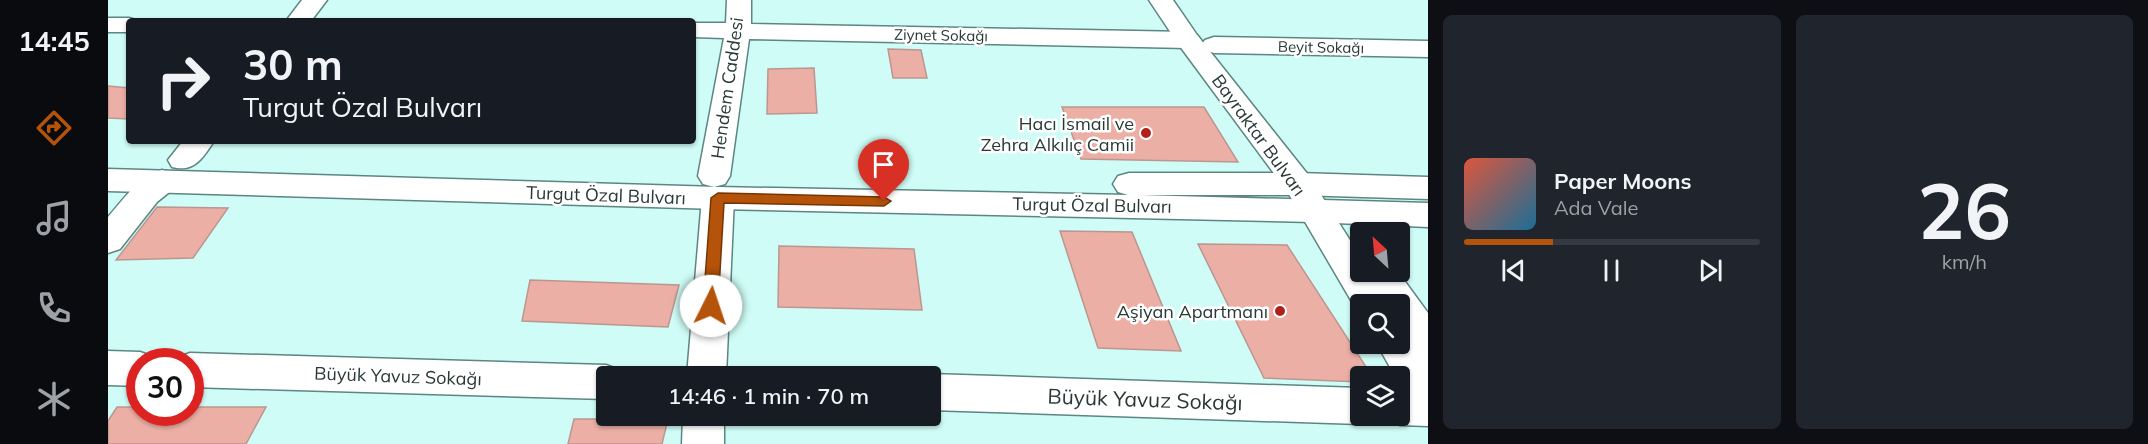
<!DOCTYPE html>
<meta charset="utf-8">
<style>
:root{--surface:#171b24;--page:#20242c;--text:#f1f3f6;--muted:#9ea1a6;--line:#363941;--accent:#b45309}
body{margin:0;font-family:Mulish,sans-serif;background:var(--page);color:var(--text);height:100vh;display:flex;flex-direction:column;font-size:22px;white-space:nowrap}
*{box-sizing:border-box;margin:0}
p{font-size:20px;color:var(--muted)}
.icon{flex:none;width:33px;height:33px;fill:none;stroke:currentColor;stroke-width:2;stroke-linecap:round;stroke-linejoin:round}
.map{position:relative;flex:1;overflow:hidden}
.details{display:flex;flex-direction:column;gap:15px;padding:15px;background:#0d0f14;width:720px}
.details>*{flex:none}
.banner{position:absolute;left:18px;top:18px;width:570px;height:126px;border-radius:6px;box-shadow:0 2px 4px #0004;background:#171b24;color:var(--text);overflow:hidden}
.needle{width:39px;rotate:334deg}
.controls{position:absolute;left:1242px;top:222px;display:grid;gap:12px}
.controls a{display:grid;place-items:center;width:60px;height:60px;border-radius:6px;background:var(--surface);box-shadow:0 2px 4px #0004;font-size:30px}
.speed{position:absolute;left:18px;top:348px;display:flex;gap:12px;font-size:30px;font-weight:700;text-align:center}
.speed>*{display:grid;place-content:center;width:78px;height:78px;border-radius:50%;background:var(--surface);box-shadow:0 2px 4px #0004;line-height:1}
.speed .limit{border:9px solid #d22;background:#fff;color:#111}
.pin{position:absolute;display:grid;place-items:center;width:51px;height:51px;color:#fff;margin:-62px -26px;border-radius:50% 50% 50% 0;rotate:-45deg;box-shadow:0 0 6px #0007}
.pin .icon{rotate:45deg}
.me{position:absolute;width:66px;margin:-33px;rotate:4deg;stroke-linejoin:round;filter:drop-shadow(0 0 4px #0008)}
.turn{display:flex;align-items:center;gap:21px;height:126px;padding:0 18px;font-size:27px}
.turn .icon{width:78px;height:78px;stroke-width:2.5}
.turn b{display:block;font-size:42px;line-height:51px}
.details .card{flex:1;display:flex;flex-direction:column;justify-content:center;gap:9px;min-width:0;padding:0 21px;border-radius:9px;background:var(--page)}
.details .dial{align-items:center;gap:0}
.dial b{font-size:78px;line-height:1}
.song{display:flex;align-items:center;gap:18px}
.cover{width:72px;height:72px;border-radius:9px;background:linear-gradient(135deg,hsl(10 70% 55%),hsl(200 70% 35%))}
.played{height:6px;border-radius:3px;background:linear-gradient(90deg,var(--accent) 30%,var(--line) 30%)}
.keys{display:flex;justify-content:space-around;direction:ltr}
.details .tiles{flex:1;display:grid;gap:15px;grid-template-columns:repeat(2,1fr)}
.trip{position:absolute;left:488px;top:366px;width:345px;height:60px;border-radius:6px;background:var(--surface);box-shadow:0 2px 4px #0004;font-weight:600;line-height:60px;text-align:center}
main{display:flex;flex:1;min-height:0}
.menu{display:flex;flex-direction:column;width:108px;justify-content:space-around;align-items:center;background:#090b0e;color:var(--muted)}
.menu .icon{width:42px;height:42px}
.menu .current{color:var(--accent)}
.menu b{font-size:27px;color:var(--text)}
.map>svg:first-child{display:block}
.building{fill:#ecafa5;stroke:#bb9690;stroke-width:1.5}
.lines{fill:none;stroke-linecap:round;stroke-linejoin:round}
.street-casing{stroke:#5c8681;stroke-width:3}
.secondary-casing{stroke:#5c8681;stroke-width:3}
.primary-casing{stroke:#5c8681;stroke-width:3}
.street{fill:#fff;fill-rule:evenodd}
.secondary{fill:#fff;fill-rule:evenodd}
.primary{fill:#fff;fill-rule:evenodd}
.route{fill:#b45309;stroke:#753606;stroke-width:1.5}
.poi-dot{fill:#b0201a;stroke:#fff;stroke-width:2}
.labels{text-anchor:middle;dominant-baseline:central;stroke-width:5;stroke-linejoin:round;paint-order:stroke}
.far-street-label{font-size:15px;fill:#273836;stroke:#fff}
.street-label{font-size:18px;fill:#273836;stroke:#fff}
.poi-label{font-size:18px;fill:#273836;stroke:#fff;text-anchor:end}
.near-street-label{font-size:21px;fill:#273836;stroke:#fff}
</style>
<main>
<nav class="menu">
<b>14:45</b>
<svg class="icon current" aria-label="directions" viewBox="0 0 24 24"><path d="M12 3l9 9-9 9-9-9zM9 14v-3h6M13 9l2 2-2 2"/></svg>
<svg class="icon" aria-label="music" viewBox="0 0 24 24"><path d="M9 18V5l10-2v13"/><circle cx="6" cy="18" r="3"/><circle cx="16" cy="16" r="3"/></svg>
<svg class="icon" aria-label="phone" viewBox="0 0 24 24"><path d="M5 4h4l2 5-3 2q2 4 5 5l2-3 5 2v4C11 20 4 13 5 4z"/></svg>
<svg class="icon" aria-label="climate" viewBox="0 0 24 24"><path d="M12 3v18M4 7l16 10M4 17L20 7"/></svg>
</nav>
<div class="map">
<svg width="1320" height="444" viewBox="0 0 1320 444">
<rect width="100%" height="100%" fill="#cffcf6"/>
<!-- building -->
<path class="building" d="M780,49L813,50L819,78H785Z
M706,68L709,113L659,114L660,69Z
M0,86L21,88V119L0,118Z
M954,107H1096L1130,162L973,159Z
M49,207L120,208L85,258L8,260Z
M952,231L1024,232L1073,351L990,348Z
M1090,244L1179,245L1264,376H1252V382L1156,378Z
M671,246L806,249L814,310L670,307Z
M422,280L571,285L560,327L414,321Z
M9,407H32V412H82V407H158L138,444H0V421Z
M466,419H560L554,444H460Z"/>
<g class="lines">
<!-- street casing -->
<g class="street-casing">
<path id="street" d="M194,0H219L203,21H178Z
M619,0H643V24L1080,32L1089,35L1093,40L1089,45L1080,48L641,39L622,176L617,184L606,187L595,184L590,176L616,38L585,37V23H618Z
M0,18H21L31,21H21V32H0Z
M1106,37L1320,41V57L1106,53L1097,50L1093,45L1097,40Z
M75,141H106C95,158 86,173 64,167L60,160Z
M54,170L65,173L70,181L65,189L49,202L12,249L0,253V217C16,199 30,177 54,170Z
M610,187L621,190L626,198L618,376H579L594,198L599,190Z
M0,351L32,352L46,357L48,362H32V386L0,385Z
M82,353L498,365L512,370L515,376H498V399L82,387V362H66L68,358Z
M822,374L1252,388V416H1268L1266,419L1252,424L822,410V376H816Z
M1292,389L1320,390V426L1292,425L1278,420L1276,416H1292Z
M575,416H616V444H574Z"/>
</g>
<!-- secondary casing -->
<g class="secondary-casing">
<path id="secondary" d="M1041,0H1065L1089,35L1201,176L1252,256V272H1290L1320,313V412C1305,407 1292,394 1292,376H1287L1269,344H1292V304H1252L1251,314L1179,191L1071,45Z"/>
</g>
<!-- primary casing -->
<g class="primary-casing">
<path id="primary" d="M0,169L610,187L1020,195L1010,192L1005,184L1010,176L1021,173H1190L1320,177V199L1190,195H1032L1320,203V227L1204,222L610,209L0,191Z"/>
</g>
<!-- street -->
<use href="#street" class="street"/>
<!-- secondary -->
<use href="#secondary" class="secondary"/>
<!-- primary -->
<use href="#primary" class="primary"/>
</g>
<!-- route -->
<path class="route" d="M610,193L776,197L783,201L776,206L616,203L610,306L608,311H597L595,306L603,198Z"/>
<!-- markers -->
<g class="poi-dot">
<circle cx="1038" cy="133" r="6"/>
<circle cx="1172" cy="311" r="6"/>
</g>
<g class="labels">
<!-- far-street labels -->
<g class="far-street-label">
<text transform="translate(833 35) rotate(1)">Ziynet Sokağı</text>
<text transform="translate(1213 47) rotate(1)">Beyit Sokağı</text>
</g>
<!-- street labels -->
<g class="street-label">
<text transform="translate(619 88) rotate(-82)">Hendem Caddesi</text>
<text transform="translate(1151 135) rotate(54)">Bayraktar Bulvarı</text>
<text transform="translate(498 195) rotate(2)">Turgut Özal Bulvarı</text>
<text transform="translate(984 205) rotate(1)">Turgut Özal Bulvarı</text>
<text transform="translate(290 376) rotate(2)">Büyük Yavuz Sokağı</text>
</g>
<!-- poi labels -->
<g class="poi-label">
<text x="1026" y="123">Hacı İsmail ve<tspan x="1026" dy="21">Zehra Alkılıç Camii</tspan></text>
<text x="1160" y="311">Aşiyan Apartmanı</text>
</g>
<!-- near-street labels -->
<g class="near-street-label">
<text transform="translate(1037 399) rotate(2)">Büyük Yavuz Sokağı</text>
</g>
</g>
</svg>
<div class="controls">
<a><svg class="needle" viewBox="-14 -14 28 28"><path d="M0-13l5 13h-10z" fill="#e53935"/><path d="M0 13l5-13h-10z" fill="#9ea1a6"/></svg></a>
<a><svg class="icon" aria-label="search" viewBox="0 0 24 24"><circle cx="10" cy="10" r="6"/><path d="M15 15l6 6"/></svg></a>
<a><svg class="icon" aria-label="layers" viewBox="0 0 24 24"><path d="M12 4l9 5-9 5-9-5zM3 14l9 5 9-5"/></svg></a>
</div>
<div class="speed"><div class="limit">30</div></div>
<div class="pin" style="left:776px;top:201px;background:#d93025"><svg class="icon" aria-label="arrive" viewBox="0 0 24 24"><path d="M6 21V4h12l-3 4 3 4H6"/></svg></div>
<svg class="me" style="left:603px;top:306px" viewBox="-20 -20 40 40"><circle r="19" fill="#fff"/><path d="M0-13L10 11 0 6-10 11z" fill="#b45309"/></svg>
<div class="trip">14:46 · 1 min · 70 m</div>
<div class="banner">
<div class="turn"><svg class="icon" aria-label="right" viewBox="0 0 24 24"><path d="M7 20v-9h11M14 6l5 5-5 5"/></svg><div><b>30 m</b>Turgut Özal Bulvarı</div></div>
</div>
</div>
<section class="details">
<div class="tiles">
<div class="card">
<div class="song"><i class="cover"></i><div><b>Paper Moons</b><p>Ada Vale</p></div></div>
<div class="played"></div>
<div class="keys"><svg class="icon" aria-label="previous" viewBox="0 0 24 24"><path d="M18 5L8 12l10 7zM5 5v14"/></svg><svg class="icon" aria-label="pause" viewBox="0 0 24 24"><path d="M8 5v14M16 5v14"/></svg><svg class="icon" aria-label="next" viewBox="0 0 24 24"><path d="M6 5l10 7-10 7zM19 5v14"/></svg></div>
</div>
<div class="card dial"><b>26</b><p>km/h</p></div>
</div>
</section>
</main>
